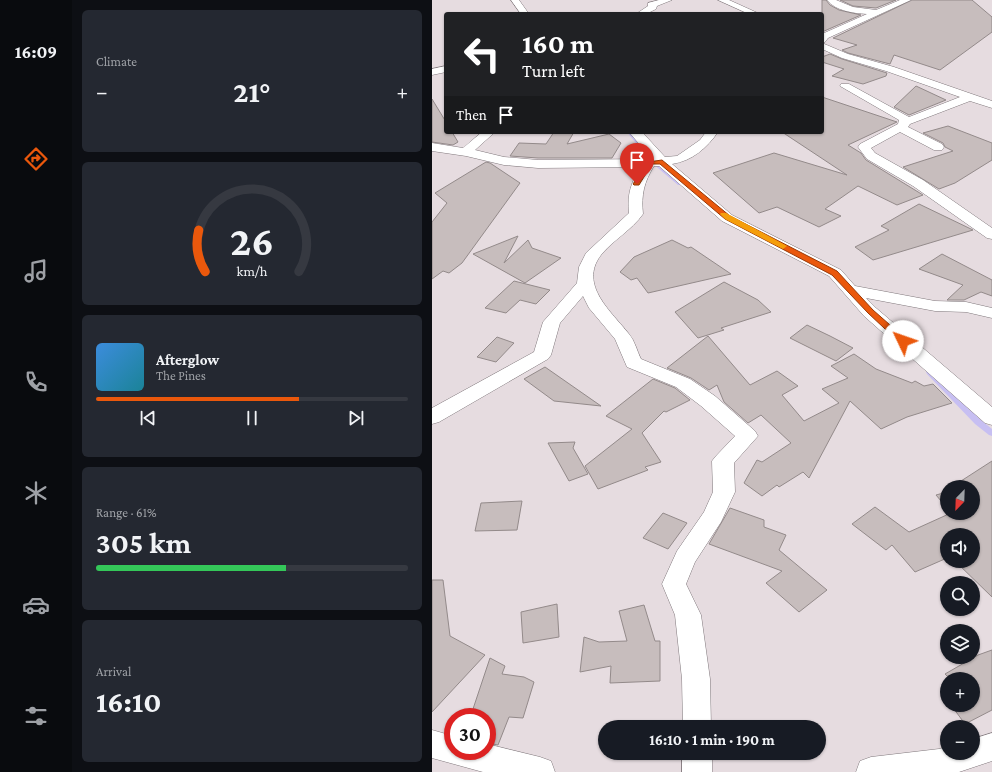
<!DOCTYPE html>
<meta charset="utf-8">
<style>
:root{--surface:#171b24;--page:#242831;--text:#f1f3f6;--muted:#9ea1a6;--line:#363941;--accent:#ea580c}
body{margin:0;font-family:"Crimson Pro",serif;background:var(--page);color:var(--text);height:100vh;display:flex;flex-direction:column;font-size:15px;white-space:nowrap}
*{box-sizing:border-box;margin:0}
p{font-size:13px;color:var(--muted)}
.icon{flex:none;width:22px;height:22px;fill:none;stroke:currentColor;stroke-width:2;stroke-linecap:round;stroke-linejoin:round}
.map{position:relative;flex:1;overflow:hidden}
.drawer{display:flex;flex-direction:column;gap:10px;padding:10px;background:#0d0f14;width:360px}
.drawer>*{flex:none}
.hud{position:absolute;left:12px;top:12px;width:380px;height:122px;border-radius:4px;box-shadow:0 1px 3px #0004;background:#202124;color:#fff;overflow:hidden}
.needle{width:26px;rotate:203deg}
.buttons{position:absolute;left:508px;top:480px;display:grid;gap:8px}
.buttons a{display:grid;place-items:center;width:40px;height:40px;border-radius:50%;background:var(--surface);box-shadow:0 1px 3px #0004;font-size:20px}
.speed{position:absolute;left:12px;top:708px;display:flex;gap:8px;font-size:20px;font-weight:700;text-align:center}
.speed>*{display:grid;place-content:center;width:52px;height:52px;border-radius:50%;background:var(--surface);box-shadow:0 1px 3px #0004;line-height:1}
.speed .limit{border:6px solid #d22;background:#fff;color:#111}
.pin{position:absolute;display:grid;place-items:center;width:34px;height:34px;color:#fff;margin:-41px -17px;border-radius:50% 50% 50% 0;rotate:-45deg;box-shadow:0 0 4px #0007}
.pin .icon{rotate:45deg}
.me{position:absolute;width:44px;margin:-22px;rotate:312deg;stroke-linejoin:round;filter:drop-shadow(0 0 3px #0008)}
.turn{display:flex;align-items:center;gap:14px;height:84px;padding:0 12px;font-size:18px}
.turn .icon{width:52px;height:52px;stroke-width:2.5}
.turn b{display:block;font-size:28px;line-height:34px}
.then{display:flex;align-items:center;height:38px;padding:0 12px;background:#0003;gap:8px;font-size:15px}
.big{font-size:30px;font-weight:700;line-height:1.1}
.drawer .tile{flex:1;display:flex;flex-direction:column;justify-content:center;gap:6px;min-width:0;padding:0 14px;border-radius:6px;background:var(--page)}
.drawer .dial{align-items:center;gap:0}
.dial svg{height:104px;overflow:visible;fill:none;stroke:var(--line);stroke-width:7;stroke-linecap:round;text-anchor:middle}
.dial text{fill:var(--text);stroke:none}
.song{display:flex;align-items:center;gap:12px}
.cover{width:48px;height:48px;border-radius:6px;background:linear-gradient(135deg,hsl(210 70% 55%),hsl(190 70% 35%))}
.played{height:4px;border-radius:2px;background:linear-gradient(90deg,var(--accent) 65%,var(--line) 65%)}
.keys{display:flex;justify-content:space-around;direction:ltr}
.heat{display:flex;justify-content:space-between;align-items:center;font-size:22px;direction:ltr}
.charge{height:6px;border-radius:3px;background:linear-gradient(90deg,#34c759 61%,var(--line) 0)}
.trip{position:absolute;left:166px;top:720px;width:228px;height:40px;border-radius:20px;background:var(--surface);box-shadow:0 1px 3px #0004;font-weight:700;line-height:40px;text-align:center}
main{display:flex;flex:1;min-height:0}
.tabs{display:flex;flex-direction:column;width:72px;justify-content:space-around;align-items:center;background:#090b0e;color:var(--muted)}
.tabs .icon{width:28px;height:28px}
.tabs .active{color:var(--accent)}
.tabs b{font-size:18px;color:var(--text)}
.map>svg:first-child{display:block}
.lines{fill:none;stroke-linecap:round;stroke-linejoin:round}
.stream{fill:#c7bff2;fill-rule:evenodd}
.building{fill:#c7bdbd;stroke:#938a8a}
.street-casing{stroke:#80787c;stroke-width:1}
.street{fill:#fff;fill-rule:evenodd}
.route{fill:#ea580c;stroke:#983908}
.slow{fill:#f59e0b}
</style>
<main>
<nav class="tabs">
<b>16:09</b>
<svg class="icon active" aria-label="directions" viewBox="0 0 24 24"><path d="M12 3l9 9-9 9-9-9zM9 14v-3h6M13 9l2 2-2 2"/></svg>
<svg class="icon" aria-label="music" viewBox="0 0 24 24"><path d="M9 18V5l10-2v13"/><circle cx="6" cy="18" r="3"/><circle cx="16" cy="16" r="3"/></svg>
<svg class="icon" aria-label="phone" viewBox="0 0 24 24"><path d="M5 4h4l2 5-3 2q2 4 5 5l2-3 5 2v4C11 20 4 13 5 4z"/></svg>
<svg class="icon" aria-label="climate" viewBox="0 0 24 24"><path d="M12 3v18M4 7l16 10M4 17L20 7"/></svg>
<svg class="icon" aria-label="car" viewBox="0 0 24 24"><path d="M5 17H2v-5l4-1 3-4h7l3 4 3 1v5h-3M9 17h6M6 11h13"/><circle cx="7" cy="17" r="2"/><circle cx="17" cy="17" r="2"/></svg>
<svg class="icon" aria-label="filters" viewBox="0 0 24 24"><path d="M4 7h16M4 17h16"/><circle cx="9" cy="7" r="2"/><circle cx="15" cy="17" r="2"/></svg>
</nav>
<section class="drawer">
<div class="tile"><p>Climate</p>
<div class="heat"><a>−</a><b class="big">21°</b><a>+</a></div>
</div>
<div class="tile dial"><svg viewBox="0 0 100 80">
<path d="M14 69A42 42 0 1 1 86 69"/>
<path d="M14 69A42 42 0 0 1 9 37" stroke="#ea580c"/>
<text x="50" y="56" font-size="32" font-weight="700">26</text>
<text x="50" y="72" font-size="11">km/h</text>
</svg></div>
<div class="tile">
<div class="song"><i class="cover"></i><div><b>Afterglow</b><p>The Pines</p></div></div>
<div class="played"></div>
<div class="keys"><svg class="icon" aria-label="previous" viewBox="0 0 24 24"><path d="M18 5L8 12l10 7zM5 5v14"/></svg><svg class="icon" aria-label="pause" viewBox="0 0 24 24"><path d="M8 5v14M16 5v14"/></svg><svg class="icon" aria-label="next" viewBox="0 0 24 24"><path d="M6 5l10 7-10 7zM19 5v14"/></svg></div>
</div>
<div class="tile"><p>Range · 61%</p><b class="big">305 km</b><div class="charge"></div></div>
<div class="tile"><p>Arrival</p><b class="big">16:10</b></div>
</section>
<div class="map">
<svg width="560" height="772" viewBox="0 0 560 772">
<rect width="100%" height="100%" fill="#e6dce0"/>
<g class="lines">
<!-- stream -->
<path class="stream" d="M195,132H199L224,161L250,183V185H246L220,163Z
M495,370H499L549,420L560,429V436L557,435L543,424L495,374L494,372Z"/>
</g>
<!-- building -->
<path class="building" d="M390,0H394L398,5L407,10L429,15L390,32Z
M408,0H464L444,8L421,6Z
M480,0H540L560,17V32L508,70L462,55L458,64L416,53L410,50L425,45L401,38Z
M398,54L410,59L455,73L454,76L431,84L400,76L412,69L390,62V57Z
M484,86L514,100L477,115L462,107Z
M390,97L465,122L416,145L429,153L434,160L491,195L465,205L426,186L393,209L409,216L387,227L345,207L327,213L281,173L342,153L415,175L350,132H390Z
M0,99L14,122V132H20L26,142L21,145L0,142Z
M516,126L560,143V160L523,183L507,189L471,167L521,151L513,147L511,143L491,133Z
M122,132H142L135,144L177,134L189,143L180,158H106L78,156L87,143L114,144Z
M54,162L58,163L88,183L30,263L17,273L11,271L0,279V222L15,203L3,193Z
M487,204L541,230L441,260L423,247L457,230L449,226Z
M86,236L72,263L96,240L100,248L129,258L93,283L41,254Z
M240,240L256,248L259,247L299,274L216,293L205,278L199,280L188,272L202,257Z
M510,254L560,280V296L549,292L532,300H515L531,285L487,269Z
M82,281L118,290L104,304L88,300L74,313L53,308Z
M292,282L326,300L339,312L289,328L292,330L266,338L243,312Z
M375,325L398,336L421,348L404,361L358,338Z
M276,336L318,385L345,371L366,386L350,395L372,421L407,403L390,389L416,378L399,366L422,354L444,369L480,383L483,381L492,386L501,384L520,403L475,417L449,429L418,401L377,478L371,472L347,487L345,485L330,496L312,483L325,460L330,462L359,443L329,415L316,423L292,402L285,385L277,390L259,378L235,368Z
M65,337L82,343L64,362L45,357Z
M113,367L169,406L122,401L92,379Z
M221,379L243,388L258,400L234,412L232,411L210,433L229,462L213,467L216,470L166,489L153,466L200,429L174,416Z
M143,442L141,448L156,474L137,481L116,443Z
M560,461V597L523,561H541V535H515V558L483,572L460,545L454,550L420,524L443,507L477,532L519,513H541V487H528L534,485L529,481Z
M515,492V508L504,495Z
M90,501L85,530L43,531L49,503Z
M298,508L332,520V527L354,535L347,550L395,590L367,612L334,583L350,571L277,544Z
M231,513L255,523L236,549L211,538Z
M0,580H11L18,636L53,655L0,712Z
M125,604L127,637L91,643L89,612Z
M212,605L223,641H228V681L178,683L179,666L148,672L152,637L167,642L195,641L187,611Z
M560,650V710L533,724L519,705H541V679H518L513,674L546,655Z
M58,658L73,666L70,674L92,677L102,682L91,718L77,717L66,745L55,743V716L39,715Z"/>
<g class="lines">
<!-- street casing -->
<g class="street-casing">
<path id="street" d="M79,0H87L97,14H89Z
M227,0H240L225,6L224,9L214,14H204L216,6V3Z
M286,0H297L328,14H317Z
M395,0H404L421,7L444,10L468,0H479L396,38L393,42L390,43V34L435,14C421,13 404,11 395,0Z
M390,43L416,54L462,67L560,101V108L538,101L478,124L476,127L510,144L512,147L510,150H502L468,132L439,148L443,153L491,180L560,228V239L555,238L481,186L435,159L426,147L428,144L466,124L467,120L408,86L409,84H417L477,117L528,97L454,71L410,58L390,49Z
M14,66V72L0,75V69Z
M50,132H63L43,150L72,157L106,160L220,159L197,132H210L233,157L245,156L268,140L274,132H286C275,148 260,161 240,164L300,215L409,270L423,286L503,301L534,302L560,308V318L534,312L503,311L434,298L444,308L560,407V425L553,423L432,316L397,276L290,221L227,166H222C212,182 209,195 211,214C200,230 181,240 169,255C146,285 180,312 197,334C203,341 205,351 209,359L258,379L283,396L323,431L326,436L302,463L303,492L289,522L263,562L254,584L269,615L278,679L279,727H251L250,679L243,615L230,584L245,551L272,512L281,492L280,461L284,456L303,436L269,406L244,387L195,367L183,339L157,308L151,296L128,323L119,355L116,359L7,422L0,424V408L102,352L111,322L145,283L147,267L154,253L197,213C195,194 199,182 209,167L106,168L72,165L34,156L0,151V143L31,148Z
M0,730L21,736V751H55V744L108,757L119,761L123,772H51L0,758Z
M560,733V761L527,772H424L428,761L439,757L507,749L515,747V753H541V739Z
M250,753H280V772H250Z"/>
</g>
<!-- street -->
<use href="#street" class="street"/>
</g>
<!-- route -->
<path class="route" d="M230,160L298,216L405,271L441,310L474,339L475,341L474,343H468L436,313L400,275L293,219L228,164H220L207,185H202L201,184L216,162Z"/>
<!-- slow -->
<path class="slow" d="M289,213H294L355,246L351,249L349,248L293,219L288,214Z"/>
</svg>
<div class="buttons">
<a><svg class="needle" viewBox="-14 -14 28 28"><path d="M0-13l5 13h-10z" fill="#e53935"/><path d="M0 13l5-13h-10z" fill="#9ea1a6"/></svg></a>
<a><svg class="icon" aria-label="sound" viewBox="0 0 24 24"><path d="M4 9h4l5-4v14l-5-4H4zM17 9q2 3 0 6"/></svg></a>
<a><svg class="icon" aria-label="search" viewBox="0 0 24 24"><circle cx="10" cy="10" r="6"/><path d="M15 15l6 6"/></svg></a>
<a><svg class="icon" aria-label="layers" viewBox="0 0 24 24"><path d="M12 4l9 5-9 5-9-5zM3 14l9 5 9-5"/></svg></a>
<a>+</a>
<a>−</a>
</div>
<div class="speed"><div class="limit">30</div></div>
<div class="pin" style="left:205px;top:184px;background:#d93025"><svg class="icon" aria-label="arrive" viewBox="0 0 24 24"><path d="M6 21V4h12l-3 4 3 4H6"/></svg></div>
<svg class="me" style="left:471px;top:341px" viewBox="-20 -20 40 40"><circle r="19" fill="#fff"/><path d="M0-13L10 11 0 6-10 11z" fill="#ea580c"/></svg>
<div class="trip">16:10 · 1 min · 190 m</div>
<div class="hud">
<div class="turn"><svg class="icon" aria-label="left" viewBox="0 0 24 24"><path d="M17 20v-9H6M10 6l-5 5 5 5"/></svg><div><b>160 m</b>Turn left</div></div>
<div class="then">Then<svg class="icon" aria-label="arrive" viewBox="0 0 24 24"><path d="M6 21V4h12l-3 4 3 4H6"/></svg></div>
</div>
</div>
</main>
